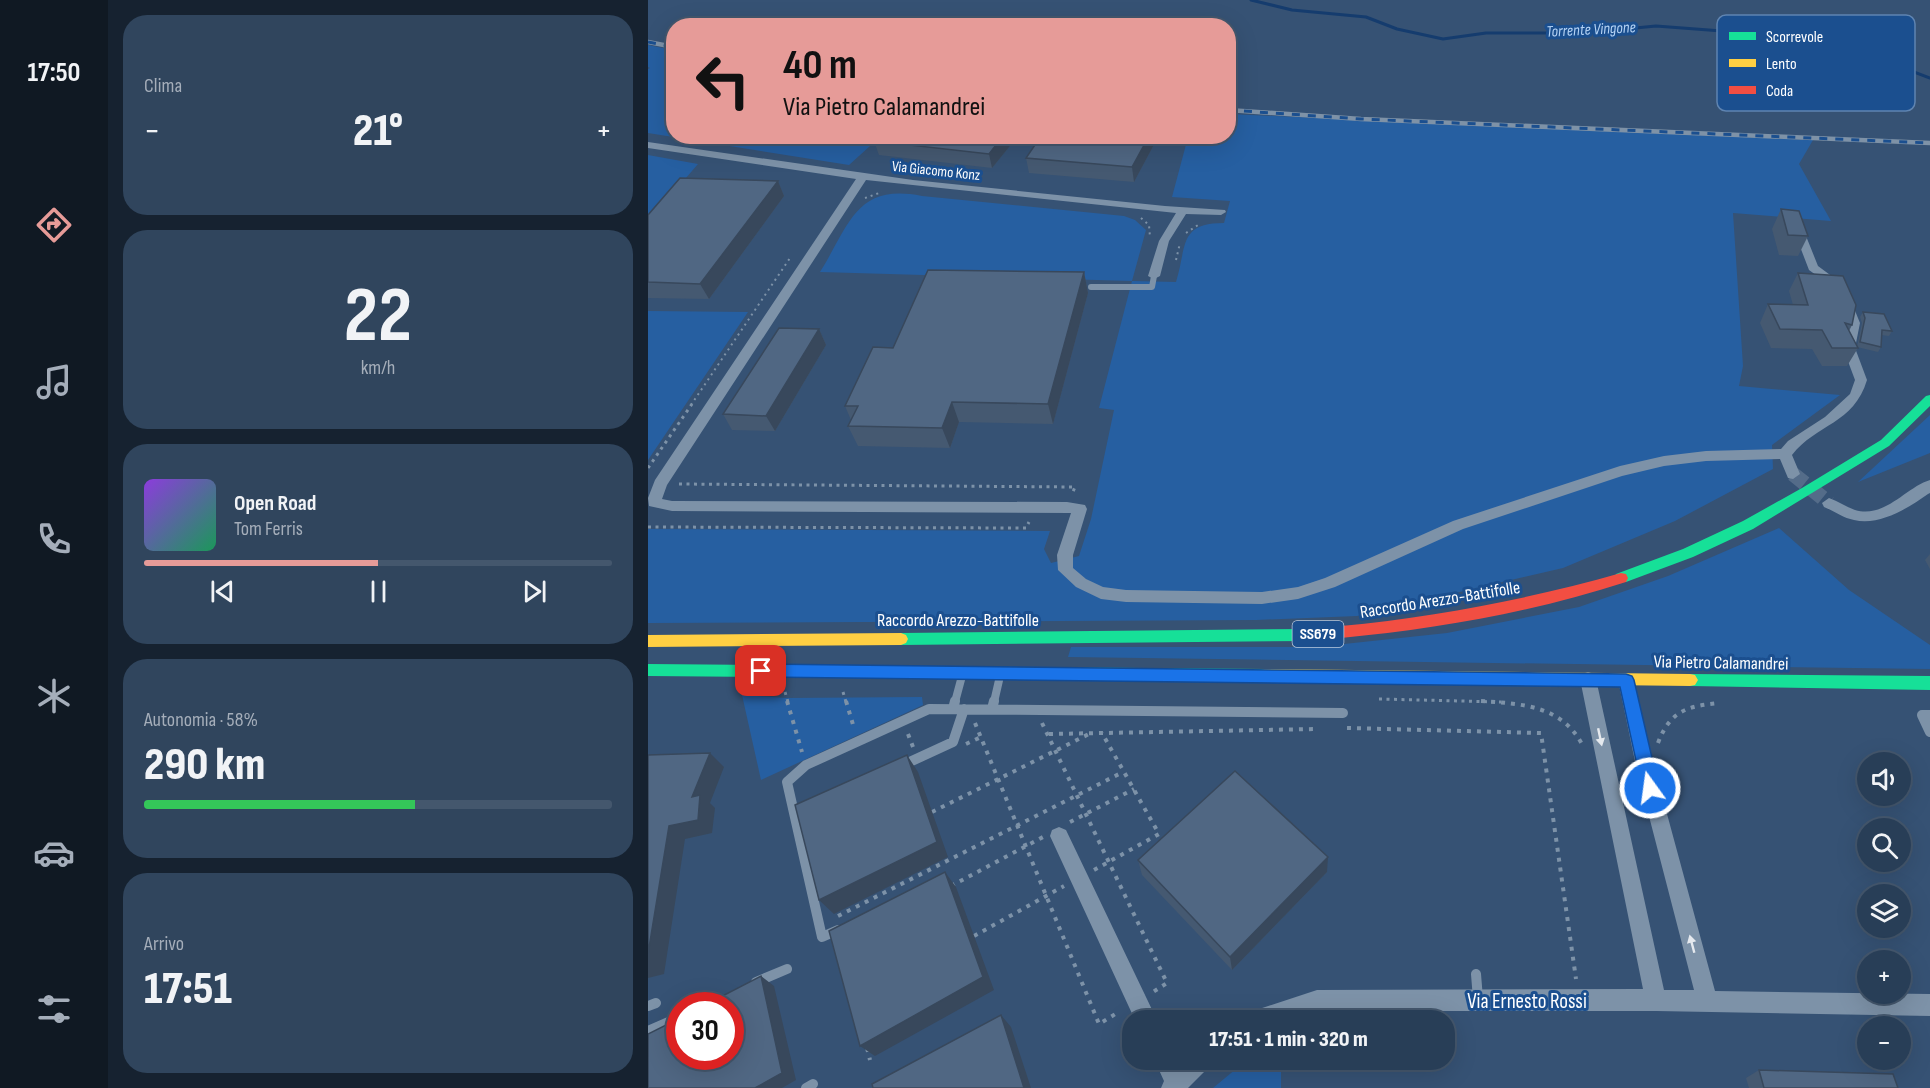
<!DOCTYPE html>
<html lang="it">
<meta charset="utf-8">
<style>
:root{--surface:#283e57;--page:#30455d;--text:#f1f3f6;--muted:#a5aeba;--line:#44576d;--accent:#e69b98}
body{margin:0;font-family:"Sofia Sans Condensed",sans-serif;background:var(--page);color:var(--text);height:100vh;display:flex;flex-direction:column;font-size:22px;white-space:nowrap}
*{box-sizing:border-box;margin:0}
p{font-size:20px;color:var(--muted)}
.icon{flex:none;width:33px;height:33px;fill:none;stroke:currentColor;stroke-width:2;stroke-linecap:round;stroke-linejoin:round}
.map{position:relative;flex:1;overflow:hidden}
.side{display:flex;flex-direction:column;gap:15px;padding:15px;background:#162230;width:540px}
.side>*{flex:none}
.hud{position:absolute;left:18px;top:18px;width:570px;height:126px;border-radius:24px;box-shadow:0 6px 24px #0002,0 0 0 2px var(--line);background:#e69b98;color:#111;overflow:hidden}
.tools{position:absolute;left:1209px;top:752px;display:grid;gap:12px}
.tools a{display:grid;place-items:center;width:54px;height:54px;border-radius:50%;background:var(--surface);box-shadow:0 6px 24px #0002,0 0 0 2px var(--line);font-size:30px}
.speed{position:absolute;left:18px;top:992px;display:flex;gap:12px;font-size:30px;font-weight:700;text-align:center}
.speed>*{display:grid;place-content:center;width:78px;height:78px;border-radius:50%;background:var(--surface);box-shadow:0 6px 24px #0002,0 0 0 2px var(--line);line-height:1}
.speed .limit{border:9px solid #d22;background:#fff;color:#111}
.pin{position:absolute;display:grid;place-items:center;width:51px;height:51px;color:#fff;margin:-26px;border-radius:12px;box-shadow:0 3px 9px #0006}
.me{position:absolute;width:66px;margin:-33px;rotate:346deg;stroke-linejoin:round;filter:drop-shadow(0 0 4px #0008)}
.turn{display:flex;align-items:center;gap:21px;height:126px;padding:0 18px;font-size:27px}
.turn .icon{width:78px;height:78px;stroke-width:2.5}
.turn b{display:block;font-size:42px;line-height:51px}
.big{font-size:45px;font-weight:800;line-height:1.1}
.side .tile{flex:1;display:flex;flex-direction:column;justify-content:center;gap:9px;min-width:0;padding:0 21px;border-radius:24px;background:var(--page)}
.side .dial{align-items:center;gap:0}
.dial b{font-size:78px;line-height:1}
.song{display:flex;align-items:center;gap:18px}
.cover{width:72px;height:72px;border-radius:9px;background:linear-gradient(135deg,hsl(270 70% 55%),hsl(150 70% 35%))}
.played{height:6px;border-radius:3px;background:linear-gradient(90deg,var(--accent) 50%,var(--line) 50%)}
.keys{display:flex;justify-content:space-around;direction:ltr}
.heat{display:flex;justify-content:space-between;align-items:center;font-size:33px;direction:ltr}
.charge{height:9px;border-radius:4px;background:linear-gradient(90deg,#34c759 58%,var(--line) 0)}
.trip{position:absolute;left:474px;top:1010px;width:333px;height:60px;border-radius:24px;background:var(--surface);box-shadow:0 6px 24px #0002,0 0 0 2px var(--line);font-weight:800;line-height:60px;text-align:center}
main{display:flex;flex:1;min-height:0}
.tab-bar{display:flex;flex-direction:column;width:108px;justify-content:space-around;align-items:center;background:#101923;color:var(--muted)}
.tab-bar .icon{width:42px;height:42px}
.tab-bar .current{color:var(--accent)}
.tab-bar b{font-size:27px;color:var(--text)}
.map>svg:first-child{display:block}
.green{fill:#265fa1}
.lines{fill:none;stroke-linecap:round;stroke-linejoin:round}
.stream{stroke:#153c6e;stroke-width:3}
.street-tunnel{stroke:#546c89;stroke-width:15;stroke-dasharray:15 8;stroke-linecap:butt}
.path-far2{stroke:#7d92a8;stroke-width:2;stroke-dasharray:2 4;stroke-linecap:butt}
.path-far1{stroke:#7d92a8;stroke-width:3;stroke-dasharray:3 4.5;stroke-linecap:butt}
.path{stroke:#7d92a8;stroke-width:4;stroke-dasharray:4 6;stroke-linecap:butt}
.lane-far2{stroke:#7d92a8;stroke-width:6}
.lane-far1{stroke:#7d92a8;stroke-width:8}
.lane{stroke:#7d92a8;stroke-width:10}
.street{fill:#7d92a8;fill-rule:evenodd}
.fast{fill:#16e098;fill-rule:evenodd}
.slow{fill:#ffcf43;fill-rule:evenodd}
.jam{fill:#f24e42;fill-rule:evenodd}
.rail-casing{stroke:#7e92a7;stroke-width:4.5}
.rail{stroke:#1b4f8f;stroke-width:3;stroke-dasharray:8;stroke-linecap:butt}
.wall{fill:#455971}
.shaded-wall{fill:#38485c}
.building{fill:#506783;stroke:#38485c;stroke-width:1.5}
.oneway{fill:#e5e9ee}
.route{fill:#1a73e8;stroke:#114b97;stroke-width:1.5}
.labels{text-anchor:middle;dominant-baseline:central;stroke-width:6;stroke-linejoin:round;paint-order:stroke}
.far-street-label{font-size:15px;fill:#fff;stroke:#1b4f8f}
.far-water-label{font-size:16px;font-style:italic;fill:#b5d3f5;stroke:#1b4f8f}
.shield{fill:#1b4f8f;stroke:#bbcadd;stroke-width:1.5}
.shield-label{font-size:16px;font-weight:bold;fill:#fff}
.street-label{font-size:18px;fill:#fff;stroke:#1b4f8f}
.near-street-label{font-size:21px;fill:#fff;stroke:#1b4f8f}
.key{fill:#1b4f8f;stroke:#5f84b1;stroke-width:1.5}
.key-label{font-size:16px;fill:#fff}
</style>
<main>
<nav class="tab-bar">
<b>17:50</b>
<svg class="icon current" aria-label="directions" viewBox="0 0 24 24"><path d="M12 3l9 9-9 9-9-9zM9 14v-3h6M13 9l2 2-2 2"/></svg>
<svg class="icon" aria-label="music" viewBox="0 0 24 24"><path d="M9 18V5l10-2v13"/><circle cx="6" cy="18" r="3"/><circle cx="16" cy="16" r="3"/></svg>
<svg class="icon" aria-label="phone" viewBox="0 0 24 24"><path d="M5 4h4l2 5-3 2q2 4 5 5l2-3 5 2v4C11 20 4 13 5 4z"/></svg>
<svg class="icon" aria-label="climate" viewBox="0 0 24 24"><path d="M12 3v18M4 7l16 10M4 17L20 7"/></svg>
<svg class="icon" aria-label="car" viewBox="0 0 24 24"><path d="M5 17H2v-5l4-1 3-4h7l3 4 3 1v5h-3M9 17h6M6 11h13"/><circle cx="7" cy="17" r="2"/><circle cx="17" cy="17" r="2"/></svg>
<svg class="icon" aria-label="filters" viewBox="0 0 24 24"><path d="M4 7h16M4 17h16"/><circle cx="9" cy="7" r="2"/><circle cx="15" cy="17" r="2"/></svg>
</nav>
<section class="side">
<div class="tile"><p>Clima</p>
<div class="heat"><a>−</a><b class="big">21°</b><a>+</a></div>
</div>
<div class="tile dial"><b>22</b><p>km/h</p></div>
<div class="tile">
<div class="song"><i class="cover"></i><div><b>Open Road</b><p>Tom Ferris</p></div></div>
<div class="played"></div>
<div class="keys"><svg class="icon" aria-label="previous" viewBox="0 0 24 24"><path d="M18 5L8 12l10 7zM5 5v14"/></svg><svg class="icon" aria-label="pause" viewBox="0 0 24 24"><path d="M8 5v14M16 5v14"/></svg><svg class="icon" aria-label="next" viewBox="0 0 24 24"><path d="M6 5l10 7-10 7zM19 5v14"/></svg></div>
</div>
<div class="tile"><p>Autonomia · 58%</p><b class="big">290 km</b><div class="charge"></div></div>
<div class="tile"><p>Arrivo</p><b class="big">17:51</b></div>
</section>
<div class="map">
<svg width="1282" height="1088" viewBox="0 0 1282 1088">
<rect width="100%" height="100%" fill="#365274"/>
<!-- green -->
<path class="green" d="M0,45L25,50L26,136L232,137L201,165L0,133V69L2,68L0,67Z
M581,114L1165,140L1151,164L1183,221L1085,213L1095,366L1091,386L1192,395L1124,445L1125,469L1027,521L915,568L709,616L608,620L0,623V529L402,531L396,549L403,563L431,556L443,519L466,410L451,408L484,281L172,272C202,224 208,183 274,196L476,216L487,220L498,230L484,281L528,282C539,247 530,223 576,223L582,201L524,197L540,137L580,136Z
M0,155L50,164L0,222Z
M0,311L100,312L0,460Z
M1282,415V453L1210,482Z
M1131,528L1201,590L1282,645V669L420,657L423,647H668L799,633L931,607L1020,576Z
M94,695L138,698L274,697L275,705L113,780Z
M600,1059H633V1088H565Z"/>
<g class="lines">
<!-- stream -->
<path class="stream" d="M603,0L644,10L718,17L749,29L795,39L838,33H936L1008,26L1087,32L1123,30L1232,59L1282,78"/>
<!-- street-tunnel -->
<path class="street-tunnel" d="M1145,474L1181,503"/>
<!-- path-far2 -->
<path class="path-far2" d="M217,198L234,192
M493,218L501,225L502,237
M538,233L550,225
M528,260L532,243
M43,405L142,258"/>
<!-- path-far1 -->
<path class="path-far1" d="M0,468L44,404
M31,484L427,487L424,494
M0,527L378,528L381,522
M137,692L140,702
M195,692L198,702
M731,699L853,702"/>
<!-- path -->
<path class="path" d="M139,701L154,752
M198,701L206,728
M833,701C874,704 914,705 935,746
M327,723L451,1024L469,1013
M394,723L519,983L505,992
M699,728L893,733L928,979
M260,734L265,747
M401,734L668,729
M1010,743C1022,711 1039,706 1071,703
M318,744L333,737
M284,812L441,734
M422,822L486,789
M446,870L511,834L454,733
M303,886L395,837
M190,916L475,772
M326,936L416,886
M219,1048L222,1060"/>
<!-- lane-far2 -->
<path class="lane-far2" d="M443,287H504L506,276"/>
<!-- lane-far1 -->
<path class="lane-far1" d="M307,702L314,676
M346,702L352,676"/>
<!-- lane -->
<path class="lane" d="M305,709L307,701
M344,709L346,701
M1282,715H1274L1282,732
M255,765L305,742L316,709
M190,930L174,937L139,782L158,765L281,709L695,713
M828,974L830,999
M108,982L139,969
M0,1006L8,1003
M0,1031L32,1017
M158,1088L165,1084"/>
<!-- street -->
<path class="street" d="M0,142L265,180L517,206L577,210L578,212L573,215L538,214L521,241L512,276L506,279L500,276L511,241L528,213L218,180L19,485L14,499L24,501L419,502L437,505L439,509L425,555V568L438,579L455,587L478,590L614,592L650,587L677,578L805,521L972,466L1016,456L1058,451L1133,449L1140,441L1177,417L1202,394L1207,380L1195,348L1200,323L1186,288L1161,270L1146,231L1147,229L1151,228L1156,231L1170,266L1197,286L1212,323L1207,348L1219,380C1206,424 1168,424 1144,455L1152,474L1145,479L1140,478L1132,459L1058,461L1016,466L974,476L815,529L687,587L650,599L614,604L478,602L453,599L428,587L410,570L409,555L423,513L24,511L1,506L0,498L7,480L208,179L0,148Z
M1282,480V493L1280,494C1260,508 1232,526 1206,520C1195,518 1186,511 1176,507L1174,503L1181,498C1190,501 1198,507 1207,510C1237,519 1258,487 1282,480Z
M940,672L946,674L948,679L1016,990H1046L988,766L970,680L972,675L978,673L984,675L986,680L1006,766L1067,991L1282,994V1016L1008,1011H730L669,1012L643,1020H599L602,1012L669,990L995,989L932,679L934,674Z
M411,827L418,830L509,1020H487L402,836L404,830Z
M506,1059H528L531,1065L537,1059H564L561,1067L540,1088H513L516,1081Z"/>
<!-- fast -->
<path class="fast" d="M1282,395V406L1241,446L1105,529L1045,557L978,582H968L966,578L968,574L1035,549L1095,521L1154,488L1233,440L1278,396Z
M693,626L698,628L700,632L698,636L659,641L253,645L248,643L246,639L248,635L253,633L659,629Z
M0,664L617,669L622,670L625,675L622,680L617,681L0,676Z
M1042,674L1282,676V690L1042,686L1037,685L1034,680L1037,675Z"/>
<!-- slow -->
<path class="slow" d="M253,633L258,635L260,639L258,643L253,645L0,647V635Z
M617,669L1042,674L1047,675L1050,680L1047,685L1042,686L617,681L612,680L609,675L612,670Z"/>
<!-- jam -->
<path class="jam" d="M973,573L978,574L980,578L978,582C886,612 789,629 693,638L688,636L686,632L688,628L693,626C788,617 881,599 973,573Z"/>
<!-- rail casing -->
<g class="rail-casing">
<path id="rail" d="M0,42L26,47
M580,110L713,119L1282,143"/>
</g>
<!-- rail -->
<use href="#rail" class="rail"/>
</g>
<!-- wall -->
<path class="wall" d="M230,136H370L344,168L231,155L226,141Z
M393,136H510V137L486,182L381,173L378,158Z
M130,181L136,196L61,299L0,298V215Z
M1133,209L1160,236L1150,256L1131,255L1124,229Z
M436,272L440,293L405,424L311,422L302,448L210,446L200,426L203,420L197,406Z
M1150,273L1204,325L1201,331L1210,348L1199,366H1174L1164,349L1123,348L1112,323L1120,304L1145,305L1141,291Z
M1215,312L1244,331L1241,336L1233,335V347L1230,352L1209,347L1214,323L1212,317Z
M171,329L178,345L127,431L84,430L75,414Z
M1282,554V569L1277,560Z
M490,860L679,872L584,970L494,875Z
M1111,1070L1250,1088H1101L1098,1078Z"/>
<!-- shaded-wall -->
<path class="shaded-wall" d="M355,136H370L344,168L341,154Z
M501,136L510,137L486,182L484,167Z
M130,181L136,196L61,299L52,284Z
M436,272L440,293L405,424L400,404Z
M171,329L178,345L127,431L118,416Z
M304,402L311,422L302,448L294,428Z
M62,753L76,767L62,803L67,808L64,833L37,839L16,974L0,978V954L21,826L44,797Z
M259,755L270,772L300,857L186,914L171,900Z
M680,857L679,872L584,970L582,957Z
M297,872L308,887L346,990L227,1056L212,1046Z
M113,976L126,986L148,1080L134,1088H107Z
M353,1015L363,1027L383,1088H376Z"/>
<!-- building -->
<path class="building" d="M230,136H355L341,154L226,141Z
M393,136H501L484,167L378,158Z
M32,178L130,181L52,284L0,282V215Z
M1133,209L1151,211L1160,236L1140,235Z
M280,270L436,272L400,404L304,402L294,428L200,426L210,406H197L225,347L245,348Z
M1150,273L1195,276L1208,305L1204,325L1197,323L1210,348H1184L1174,330L1132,329L1120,304L1160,305Z
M1215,312L1236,314L1244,331L1234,330L1233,347L1212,342L1217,318Z
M131,328L171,329L118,416L75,414Z
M62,753L44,797L52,795L50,820L21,826L0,954V755Z
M259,755L289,842L171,900L147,805Z
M587,771L680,857L582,957L490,860Z
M297,872L335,977L212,1046L181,931Z
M113,976L134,1073L107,1088H0V1034L32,1018V1056H82V1005H57Z
M353,1015L376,1088H225L224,1084Z
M1111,1070L1245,1074L1250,1088H1116Z"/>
<!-- one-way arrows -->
<defs><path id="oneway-solid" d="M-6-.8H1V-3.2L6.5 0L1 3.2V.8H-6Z" transform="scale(1.5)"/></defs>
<g class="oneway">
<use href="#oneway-solid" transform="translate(952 737) rotate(78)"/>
<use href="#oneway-solid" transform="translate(1044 944) rotate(-105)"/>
</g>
<!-- route -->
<path class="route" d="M113,664L978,674L984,676L986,680L1011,788L1008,793L1002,795L997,793L994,788L972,687L113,677L107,676L105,671L107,666Z"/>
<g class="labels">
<!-- far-street labels -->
<g class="far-street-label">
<text transform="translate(288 171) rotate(6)">Via Giacomo Konz</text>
</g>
<!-- far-water labels -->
<g class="far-water-label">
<text transform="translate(943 30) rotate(-3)">Torrente Vingone</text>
</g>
<!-- shield labels -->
<rect class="shield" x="644.5" y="621" width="51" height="26" rx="4.5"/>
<g class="shield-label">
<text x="670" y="634">SS679</text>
</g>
<!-- street labels -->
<g class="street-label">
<text transform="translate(792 600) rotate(-9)">Raccordo Arezzo-Battifolle</text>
<text x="310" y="620">Raccordo Arezzo-Battifolle</text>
<text transform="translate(1073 663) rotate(1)">Via Pietro Calamandrei</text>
</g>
<!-- near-street labels -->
<g class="near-street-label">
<text x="879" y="1001">Via Ernesto Rossi</text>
</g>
</g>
<!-- legend -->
<rect x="1069" y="15" width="198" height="96" rx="9" class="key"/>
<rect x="1081" y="32" width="27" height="8" fill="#16e098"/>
<rect x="1081" y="59" width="27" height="8" fill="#ffcf43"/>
<rect x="1081" y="86" width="27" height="8" fill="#f24e42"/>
<g class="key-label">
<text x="1118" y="42">Scorrevole</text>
<text x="1118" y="69">Lento</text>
<text x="1118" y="96">Coda</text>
</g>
</svg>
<div class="tools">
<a><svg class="icon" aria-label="sound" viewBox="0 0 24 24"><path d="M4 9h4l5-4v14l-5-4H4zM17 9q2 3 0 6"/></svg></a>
<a><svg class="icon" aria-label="search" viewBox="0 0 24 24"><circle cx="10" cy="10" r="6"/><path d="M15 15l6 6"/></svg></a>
<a><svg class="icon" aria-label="layers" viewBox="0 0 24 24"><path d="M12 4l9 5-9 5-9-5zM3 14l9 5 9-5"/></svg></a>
<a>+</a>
<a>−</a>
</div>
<div class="speed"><div class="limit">30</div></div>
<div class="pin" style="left:113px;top:671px;background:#d93025"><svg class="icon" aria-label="arrive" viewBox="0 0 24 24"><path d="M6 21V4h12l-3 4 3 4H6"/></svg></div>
<svg class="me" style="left:1002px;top:788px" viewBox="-20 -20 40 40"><circle r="17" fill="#1a73e8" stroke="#fff" stroke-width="3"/><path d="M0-11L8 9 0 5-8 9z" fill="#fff"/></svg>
<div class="trip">17:51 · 1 min · 320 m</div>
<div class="hud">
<div class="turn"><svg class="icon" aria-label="left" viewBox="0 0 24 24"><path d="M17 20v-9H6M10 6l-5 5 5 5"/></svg><div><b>40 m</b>Via Pietro Calamandrei</div></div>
</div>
</div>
</main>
